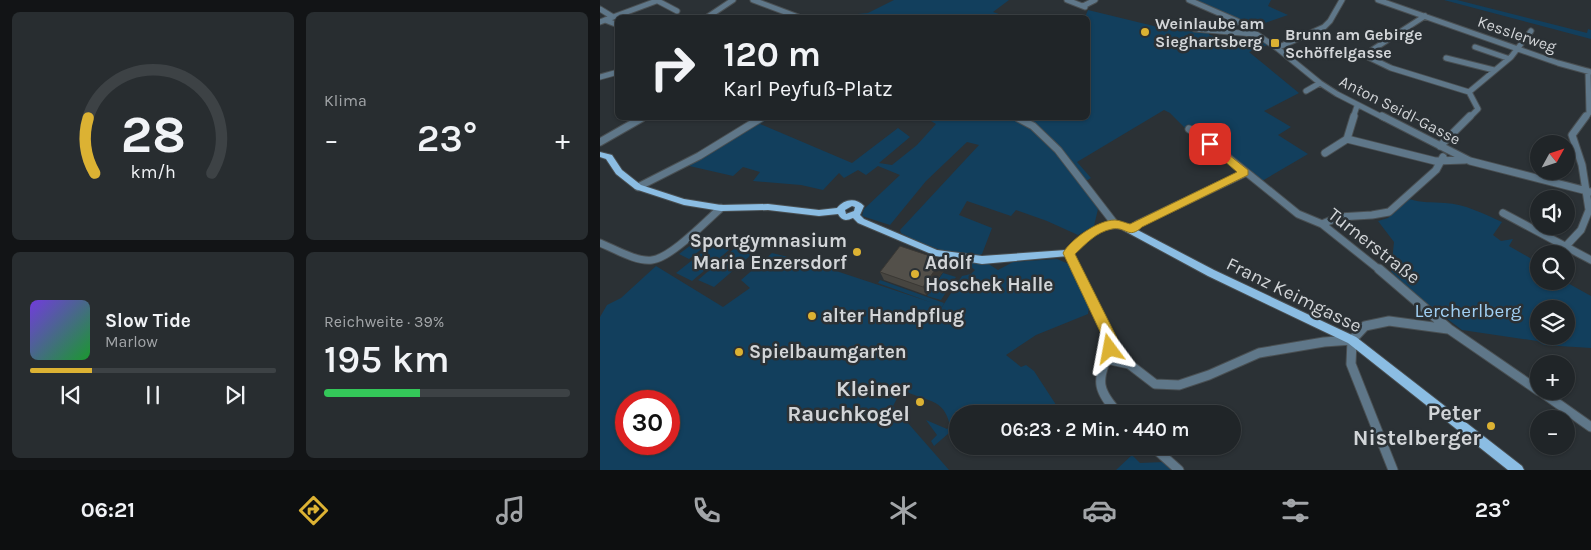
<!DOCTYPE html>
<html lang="de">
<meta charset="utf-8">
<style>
:root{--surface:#202528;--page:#282d30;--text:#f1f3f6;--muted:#a2a5a8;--line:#3d4245;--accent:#dcb233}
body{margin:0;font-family:Karla,sans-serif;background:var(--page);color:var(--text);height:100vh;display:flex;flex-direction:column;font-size:19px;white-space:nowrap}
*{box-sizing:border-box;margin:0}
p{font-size:16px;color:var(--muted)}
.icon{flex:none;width:28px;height:28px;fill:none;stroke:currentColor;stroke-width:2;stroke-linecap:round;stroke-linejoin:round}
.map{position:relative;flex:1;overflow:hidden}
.sheet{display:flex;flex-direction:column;gap:12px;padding:12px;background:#121416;width:600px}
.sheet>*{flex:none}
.banner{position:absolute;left:15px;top:15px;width:475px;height:105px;border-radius:8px;box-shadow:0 1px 4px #0004,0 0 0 1px var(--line);background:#202528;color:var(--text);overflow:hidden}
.needle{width:32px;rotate:50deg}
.tools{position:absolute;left:930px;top:135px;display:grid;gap:10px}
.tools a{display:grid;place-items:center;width:45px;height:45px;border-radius:50%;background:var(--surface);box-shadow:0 1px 4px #0004,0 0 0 1px var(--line);font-size:25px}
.speed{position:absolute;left:15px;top:390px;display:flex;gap:10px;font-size:25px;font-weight:700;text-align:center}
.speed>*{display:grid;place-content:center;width:65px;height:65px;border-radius:50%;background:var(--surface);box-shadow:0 1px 4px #0004,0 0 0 1px var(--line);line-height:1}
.speed .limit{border:8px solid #d22;background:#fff;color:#111}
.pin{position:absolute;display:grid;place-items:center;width:42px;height:42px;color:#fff;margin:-21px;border-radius:10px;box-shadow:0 2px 8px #0006}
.me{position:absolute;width:55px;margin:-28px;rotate:347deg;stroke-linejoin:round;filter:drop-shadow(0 0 4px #0008)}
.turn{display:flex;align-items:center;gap:18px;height:105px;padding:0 25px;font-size:22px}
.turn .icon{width:65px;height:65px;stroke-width:2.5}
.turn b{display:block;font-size:35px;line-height:42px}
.big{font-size:38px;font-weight:600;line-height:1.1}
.sheet .tile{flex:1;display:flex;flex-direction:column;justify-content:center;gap:8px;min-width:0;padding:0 18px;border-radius:8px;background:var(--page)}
.sheet .dial{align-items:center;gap:0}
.dial svg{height:130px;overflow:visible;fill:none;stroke:var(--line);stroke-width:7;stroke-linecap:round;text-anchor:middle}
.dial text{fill:var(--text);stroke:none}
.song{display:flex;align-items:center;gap:15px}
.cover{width:60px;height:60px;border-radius:8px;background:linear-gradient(135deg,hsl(260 70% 55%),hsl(130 70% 35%))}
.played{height:5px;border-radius:2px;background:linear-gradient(90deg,var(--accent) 25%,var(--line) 25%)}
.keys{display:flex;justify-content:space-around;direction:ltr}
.heat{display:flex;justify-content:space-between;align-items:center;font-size:28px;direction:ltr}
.charge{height:8px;border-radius:4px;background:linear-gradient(90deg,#34c759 39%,var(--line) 0)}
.sheet .tiles{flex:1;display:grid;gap:12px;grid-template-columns:repeat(2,1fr)}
.trip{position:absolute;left:349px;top:405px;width:292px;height:50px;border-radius:25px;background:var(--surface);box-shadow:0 1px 4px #0004,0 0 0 1px var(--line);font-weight:600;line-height:50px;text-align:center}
.tab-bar{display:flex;height:80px;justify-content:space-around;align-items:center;background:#0d0f10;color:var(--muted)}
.tab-bar .icon{width:35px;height:35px}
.tab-bar .selected{color:var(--accent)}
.tab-bar b{font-size:22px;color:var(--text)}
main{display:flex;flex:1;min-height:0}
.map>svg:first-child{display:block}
.green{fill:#123f5d;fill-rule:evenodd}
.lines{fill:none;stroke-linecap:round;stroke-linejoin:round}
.minor-far2-casing{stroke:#494f52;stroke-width:7}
.minor-far1-casing{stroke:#494f52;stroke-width:9}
.minor-casing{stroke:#494f52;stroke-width:11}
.major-casing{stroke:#494f52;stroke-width:2}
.minor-far2{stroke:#5f7789;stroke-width:5}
.minor-far1{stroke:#5f7789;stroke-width:7}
.minor{stroke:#5f7789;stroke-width:9}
.major{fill:#8bbde3;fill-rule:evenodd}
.wall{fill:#474540}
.shaded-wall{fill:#3a3834}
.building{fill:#53504a;stroke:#3a3834}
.route{fill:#dcb233;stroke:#8f7421}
.poi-dot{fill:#dcb233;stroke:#2b3135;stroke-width:2}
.labels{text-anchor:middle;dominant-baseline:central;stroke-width:5;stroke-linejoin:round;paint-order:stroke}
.far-poi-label{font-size:16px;font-weight:bold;fill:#d2d5d8;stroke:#2b3135;text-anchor:start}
.far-street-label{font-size:16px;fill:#d2d5d8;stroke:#2b3135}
.poi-label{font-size:19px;font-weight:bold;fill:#d2d5d8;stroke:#2b3135;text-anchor:start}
.street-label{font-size:19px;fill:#d2d5d8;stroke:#2b3135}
.park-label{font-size:19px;fill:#a1d0f4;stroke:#2b3135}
.near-poi-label{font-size:22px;font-weight:bold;fill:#d2d5d8;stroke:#2b3135;text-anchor:end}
</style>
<main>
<section class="sheet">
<div class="tiles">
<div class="tile dial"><svg viewBox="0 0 100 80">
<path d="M14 69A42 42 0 1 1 86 69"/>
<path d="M14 69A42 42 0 0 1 10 35" stroke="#dcb233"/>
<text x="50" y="56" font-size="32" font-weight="700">28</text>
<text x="50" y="72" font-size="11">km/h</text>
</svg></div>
<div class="tile"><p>Klima</p>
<div class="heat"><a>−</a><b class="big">23°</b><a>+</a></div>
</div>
<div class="tile">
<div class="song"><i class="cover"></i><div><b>Slow Tide</b><p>Marlow</p></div></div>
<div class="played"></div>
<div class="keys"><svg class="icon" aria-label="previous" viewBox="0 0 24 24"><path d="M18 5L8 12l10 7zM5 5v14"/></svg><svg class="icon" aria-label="pause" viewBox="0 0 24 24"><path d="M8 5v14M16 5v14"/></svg><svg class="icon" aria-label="next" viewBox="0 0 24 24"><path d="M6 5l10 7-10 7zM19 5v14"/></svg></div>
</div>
<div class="tile"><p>Reichweite · 39%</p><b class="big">195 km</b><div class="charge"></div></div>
</div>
</section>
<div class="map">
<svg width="991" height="470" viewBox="0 0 991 470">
<rect width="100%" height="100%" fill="#2b3135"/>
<!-- green -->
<path class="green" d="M294,0H409L393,12L405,16L402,17H250L258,14L268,13Z
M592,0H671L668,6L688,15L651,28L623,12Z
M844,0H857L987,33L988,29L991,30V39Z
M488,10L562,28H572L576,24L610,31L609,35L643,43L640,45L642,46L661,40L668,45L649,52L699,93L664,111L691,127L678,135L708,154L662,181L644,166L640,168L589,126L585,128L570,113L564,110L477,162L491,178L481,184L498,209L494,226L478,235L447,221L416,210L411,216L367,201L359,215L392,228L382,254L377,256C344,253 331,248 301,233L300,230L379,145L367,142L326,181L290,225L262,216L264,209L300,175L278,166L266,175L258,170L244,178L239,173L223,190L201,185L153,181L160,172L143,167L133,176L85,165L155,121L150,118H170L160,124L252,163L298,128L310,137L279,163L292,165L317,145L336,124L326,118H488V18L485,17Z
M809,199C822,203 832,202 845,203C865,204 884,214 902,222L893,235L901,241L913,239L909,246L930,258L939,267V281H964L991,296V348L944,345L937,341L862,330L809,290L791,271L794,242L778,221L788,218ZM939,309H966V336H939Z
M99,239L109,243L89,259L79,254Z
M114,243L129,250L92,281L76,273Z
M135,248L151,255L114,287L98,280Z
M172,253L212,263L330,302L278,283L280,280L344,303L342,307L362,276L371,274L375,270L362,260L387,263L398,270L413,262L457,259L469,264L489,305L488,314L436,335L406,355L421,367L426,365L434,371L462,414H358L357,426L334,446L331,441L337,435L326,420L347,429L350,426C344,396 325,403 302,389L293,406L349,470H0V317L7,305L21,298L56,266L123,307L150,288L141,280ZM26,401H69V444H26Z
M343,273L356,277L341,300L327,296Z
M532,455L540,463L564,462L571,470H516Z"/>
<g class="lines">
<!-- minor-far2 casing -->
<g class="minor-far2-casing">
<path id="minor-far2" d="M153,0L201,18
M467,0L485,7
M589,0L637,21L677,48L720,83L737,94L784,118
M778,0L958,63L991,72
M58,1L77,11
M483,6L495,0
M0,9L13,17
M106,18L133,0
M5,20L18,25
M0,22L59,0
M595,29L653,34
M800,32L825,16
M789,39L766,54V56L791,68L869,92
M875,47L907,58
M677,48L724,27L730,21L742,0
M846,58L894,70
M0,77L18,72
M706,91L720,83
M753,118L757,106
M869,118L878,109L869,92L911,57L931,31
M985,118L989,113L988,71"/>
</g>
<!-- minor-far1 casing -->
<g class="minor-far1-casing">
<path id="minor-far1" d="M754,116L747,139L835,161L865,160
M782,116L870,161L991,192
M418,118L433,126L458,150L515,224
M589,129L599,134L698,214L722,224L781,271
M0,142L42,118
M840,146L870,116
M725,153L747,139
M38,187L99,156L161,118
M903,213L991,260
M722,224L739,217L772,215L789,212L836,170L843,157
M532,229L538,224L645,173
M0,243C15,249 36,262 52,260C71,258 106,221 121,208
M966,246L981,230L989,210L982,165L972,135L986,116
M468,253L477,271"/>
</g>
<!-- minor casing -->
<g class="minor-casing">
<path id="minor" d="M476,269L511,340C503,377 489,382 519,414
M779,269L849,329L939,391
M752,340L751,364L793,470
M752,340L765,326L789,321L848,329
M506,359L529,364L555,384L579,385L609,375L659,353L724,342L752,340
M940,391L991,427
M552,446L579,470"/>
</g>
<!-- major casing -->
<g class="major-casing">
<path id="major" d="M0,152L12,155L22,170L41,185L84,199L121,205L168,204L219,210L237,208C244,199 256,197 264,206L260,215L264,219L337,250L382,256L466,250L485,233L497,226L515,221L526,224L614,270L756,337L922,466L924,470H908L748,343L608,276L521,229C501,224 484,244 471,255L468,256L382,264L336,256L258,223L253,218C246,221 242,221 238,214L219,216L168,210L121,211L84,205L35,189L16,174L6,159L0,157ZM252,206L255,207L254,211L246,214L245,210Z"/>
</g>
<!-- minor-far2 -->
<use href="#minor-far2" class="minor-far2"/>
<!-- minor-far1 -->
<use href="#minor-far1" class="minor-far1"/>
<!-- minor -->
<use href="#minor" class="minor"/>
<!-- major -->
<use href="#major" class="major"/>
</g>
<!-- wall -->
<path class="wall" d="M342,260L345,269L326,295L284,280L280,272Z"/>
<!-- shaded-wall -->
<path class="shaded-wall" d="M342,260L345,269L326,295L323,287Z"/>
<!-- building -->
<path class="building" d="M300,246L342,260L323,287L280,272Z"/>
<!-- route -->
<path class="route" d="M610,140L648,170V175L542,227C528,240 526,226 512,229C496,232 486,244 475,254L518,340L514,354L510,355L505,354L503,349L504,340L463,253C471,239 498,220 515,220C519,220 526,223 530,224L637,172L607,146V141Z"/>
<!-- markers -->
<g class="poi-dot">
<circle cx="545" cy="32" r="5"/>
<rect x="670" y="38" width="10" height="10" rx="2.5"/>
<circle cx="257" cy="252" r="5"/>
<circle cx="315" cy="274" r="5"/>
<circle cx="212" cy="316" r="5"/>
<circle cx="139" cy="352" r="5"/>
<circle cx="320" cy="402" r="5"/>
<circle cx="891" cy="426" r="5"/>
</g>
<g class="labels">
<!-- far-poi labels -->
<g class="far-poi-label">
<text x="555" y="23">Weinlaube am<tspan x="555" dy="18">Sieghartsberg</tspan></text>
<text x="685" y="34">Brunn am Gebirge<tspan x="685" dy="18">Schöffelgasse</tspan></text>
</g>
<!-- far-street labels -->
<g class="far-street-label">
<text transform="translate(917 34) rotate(19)">Kesslerweg</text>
<text transform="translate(800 110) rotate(27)">Anton Seidl-Gasse</text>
</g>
<!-- poi labels -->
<g class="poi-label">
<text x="247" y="241" text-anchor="end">Sportgymnasium<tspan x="247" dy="22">Maria Enzersdorf</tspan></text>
<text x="325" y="263">Adolf<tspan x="325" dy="22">Hoschek Halle</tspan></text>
<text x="222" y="316">alter Handpflug</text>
<text x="149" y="352">Spielbaumgarten</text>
</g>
<!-- street labels -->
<g class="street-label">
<text transform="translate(774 246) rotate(38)">Turnerstraße</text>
<text transform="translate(694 295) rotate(26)">Franz Keimgasse</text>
</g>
<!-- park labels -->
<g class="park-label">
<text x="868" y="311">Lercherlberg</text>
</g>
<!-- near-poi labels -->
<g class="near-poi-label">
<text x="310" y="389">Kleiner<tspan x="310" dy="25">Rauchkogel</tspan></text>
<text x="881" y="413">Peter<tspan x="881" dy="25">Nistelberger</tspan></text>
</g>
</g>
</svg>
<div class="tools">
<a><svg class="needle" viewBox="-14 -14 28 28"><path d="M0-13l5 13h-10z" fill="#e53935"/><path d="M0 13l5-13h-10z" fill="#a2a5a8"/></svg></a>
<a><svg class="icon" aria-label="sound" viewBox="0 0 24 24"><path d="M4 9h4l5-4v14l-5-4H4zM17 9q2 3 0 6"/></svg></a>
<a><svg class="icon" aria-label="search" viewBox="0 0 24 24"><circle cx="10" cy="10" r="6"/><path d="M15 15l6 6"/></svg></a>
<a><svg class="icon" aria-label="layers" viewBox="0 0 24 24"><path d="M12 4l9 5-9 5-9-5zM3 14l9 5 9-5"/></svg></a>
<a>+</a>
<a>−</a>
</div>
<div class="speed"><div class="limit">30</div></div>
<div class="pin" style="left:610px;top:144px;background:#d93025"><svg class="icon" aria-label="arrive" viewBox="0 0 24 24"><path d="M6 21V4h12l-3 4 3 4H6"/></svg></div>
<svg class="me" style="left:510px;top:349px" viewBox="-20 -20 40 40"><path d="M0-17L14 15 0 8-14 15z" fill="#dcb233" stroke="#fff" stroke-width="4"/></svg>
<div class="trip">06:23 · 2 Min. · 440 m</div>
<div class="banner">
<div class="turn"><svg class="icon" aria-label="right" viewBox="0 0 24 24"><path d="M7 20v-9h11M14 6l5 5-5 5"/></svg><div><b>120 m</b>Karl Peyfuß-Platz</div></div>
</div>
</div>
</main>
<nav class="tab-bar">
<b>06:21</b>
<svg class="icon selected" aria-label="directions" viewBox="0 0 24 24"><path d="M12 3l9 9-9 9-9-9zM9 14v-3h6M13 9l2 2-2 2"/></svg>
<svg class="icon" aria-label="music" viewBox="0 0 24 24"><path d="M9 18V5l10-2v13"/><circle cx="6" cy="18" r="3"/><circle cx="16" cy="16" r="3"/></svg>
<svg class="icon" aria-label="phone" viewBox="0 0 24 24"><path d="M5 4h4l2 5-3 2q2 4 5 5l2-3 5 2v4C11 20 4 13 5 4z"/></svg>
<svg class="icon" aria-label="climate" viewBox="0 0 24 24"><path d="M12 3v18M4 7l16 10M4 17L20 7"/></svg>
<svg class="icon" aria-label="car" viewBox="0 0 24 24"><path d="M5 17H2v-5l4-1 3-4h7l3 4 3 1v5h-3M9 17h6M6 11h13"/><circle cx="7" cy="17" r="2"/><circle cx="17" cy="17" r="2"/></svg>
<svg class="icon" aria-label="filters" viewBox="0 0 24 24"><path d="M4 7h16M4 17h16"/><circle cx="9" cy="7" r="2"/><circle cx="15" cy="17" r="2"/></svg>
<b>23°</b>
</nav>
